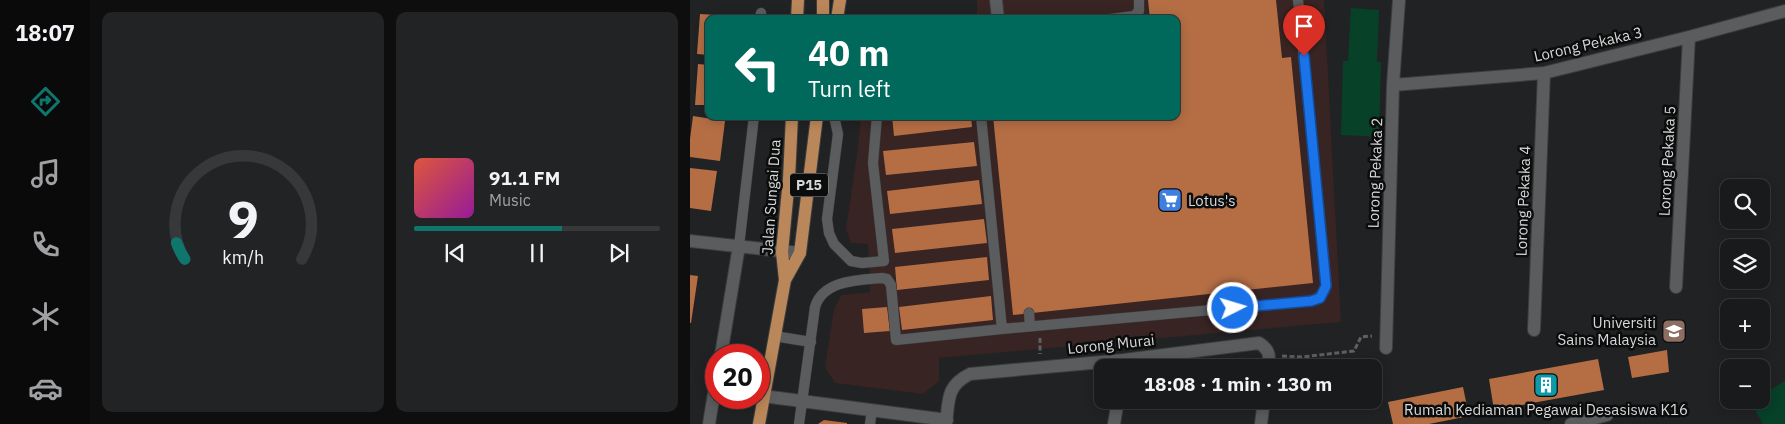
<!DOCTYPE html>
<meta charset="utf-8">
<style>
:root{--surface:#191a1b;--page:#222324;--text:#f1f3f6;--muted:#9fa1a3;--line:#37383a;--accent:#0f766e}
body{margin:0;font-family:"IBM Plex Sans",sans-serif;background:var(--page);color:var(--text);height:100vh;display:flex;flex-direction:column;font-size:19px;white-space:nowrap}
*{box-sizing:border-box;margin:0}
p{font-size:16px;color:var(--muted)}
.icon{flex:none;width:28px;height:28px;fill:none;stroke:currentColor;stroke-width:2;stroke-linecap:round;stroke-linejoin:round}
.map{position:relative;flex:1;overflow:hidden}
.side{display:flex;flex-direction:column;gap:12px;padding:12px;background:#0e0e0f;width:600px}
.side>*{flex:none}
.banner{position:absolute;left:15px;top:15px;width:475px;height:105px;border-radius:10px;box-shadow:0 2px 12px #0003,0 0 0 1px var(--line);background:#00695c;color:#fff;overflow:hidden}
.buttons{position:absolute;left:1030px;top:179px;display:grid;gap:10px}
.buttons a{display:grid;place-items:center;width:50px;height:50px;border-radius:10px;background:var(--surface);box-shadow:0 2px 12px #0003,0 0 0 1px var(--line);font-size:25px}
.speed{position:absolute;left:15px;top:344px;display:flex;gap:10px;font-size:25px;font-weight:700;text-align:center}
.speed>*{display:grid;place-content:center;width:65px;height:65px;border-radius:50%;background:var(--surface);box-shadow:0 2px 12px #0003,0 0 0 1px var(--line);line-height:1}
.speed .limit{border:8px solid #d22;background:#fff;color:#111}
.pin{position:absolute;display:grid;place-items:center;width:42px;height:42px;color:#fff;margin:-51px -21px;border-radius:50% 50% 50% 0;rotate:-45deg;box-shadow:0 0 5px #0007}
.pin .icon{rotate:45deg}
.me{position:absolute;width:55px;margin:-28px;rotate:85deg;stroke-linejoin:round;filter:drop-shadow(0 0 4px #0008)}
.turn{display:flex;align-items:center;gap:18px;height:105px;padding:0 20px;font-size:22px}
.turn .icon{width:65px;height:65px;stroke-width:2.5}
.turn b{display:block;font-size:35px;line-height:42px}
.side .tile{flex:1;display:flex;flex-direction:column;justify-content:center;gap:8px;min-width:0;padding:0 18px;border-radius:10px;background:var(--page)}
.side .dial{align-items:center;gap:0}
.dial svg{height:130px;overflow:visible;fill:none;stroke:var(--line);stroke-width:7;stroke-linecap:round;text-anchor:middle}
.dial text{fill:var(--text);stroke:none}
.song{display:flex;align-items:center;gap:15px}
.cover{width:60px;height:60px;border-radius:8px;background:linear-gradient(135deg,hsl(10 70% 55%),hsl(300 70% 35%))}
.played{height:5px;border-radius:2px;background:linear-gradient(90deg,var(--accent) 60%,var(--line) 60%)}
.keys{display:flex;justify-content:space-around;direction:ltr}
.side .tiles{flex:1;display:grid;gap:12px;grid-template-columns:repeat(2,1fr)}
.trip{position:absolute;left:404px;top:359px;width:288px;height:50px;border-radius:10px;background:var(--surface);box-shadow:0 2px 12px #0003,0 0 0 1px var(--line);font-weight:800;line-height:50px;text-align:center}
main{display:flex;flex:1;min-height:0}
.tabs{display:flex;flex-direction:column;width:90px;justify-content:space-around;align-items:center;background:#0a0a0b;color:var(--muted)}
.tabs .icon{width:35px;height:35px}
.tabs .selected{color:var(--accent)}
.tabs b{font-size:22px;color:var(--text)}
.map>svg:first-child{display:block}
.commercial{fill:#372423}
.green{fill:#064128}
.building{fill:#b56e44}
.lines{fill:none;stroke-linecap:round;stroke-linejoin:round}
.service-casing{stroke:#3c3d3e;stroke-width:11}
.minor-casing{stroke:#3c3d3e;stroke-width:14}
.primary-casing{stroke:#3c3d3e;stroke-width:14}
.path{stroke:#606062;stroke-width:3;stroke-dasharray:5 2.5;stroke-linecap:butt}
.service{stroke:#5b5c5e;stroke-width:10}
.minor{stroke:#5b5c5e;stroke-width:12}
.primary{stroke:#ba875a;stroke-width:12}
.route-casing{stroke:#114b97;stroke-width:12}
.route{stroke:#1a73e8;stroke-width:9}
.labels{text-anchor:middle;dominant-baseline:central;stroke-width:5;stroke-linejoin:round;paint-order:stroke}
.shield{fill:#0b0c0c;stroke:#9a9b9c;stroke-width:1}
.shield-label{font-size:14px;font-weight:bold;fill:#d8d8da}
.street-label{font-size:15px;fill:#d8d8da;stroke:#0b0c0c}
.poi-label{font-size:15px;fill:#d8d8da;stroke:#0b0c0c;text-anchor:start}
</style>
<main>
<nav class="tabs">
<b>18:07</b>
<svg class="icon selected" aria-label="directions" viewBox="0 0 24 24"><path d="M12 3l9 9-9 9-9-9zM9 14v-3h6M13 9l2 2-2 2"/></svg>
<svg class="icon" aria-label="music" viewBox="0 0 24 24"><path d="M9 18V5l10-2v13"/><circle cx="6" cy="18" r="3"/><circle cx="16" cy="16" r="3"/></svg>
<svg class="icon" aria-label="phone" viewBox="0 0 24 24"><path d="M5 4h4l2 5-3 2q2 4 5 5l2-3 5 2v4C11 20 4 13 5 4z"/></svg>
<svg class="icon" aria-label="climate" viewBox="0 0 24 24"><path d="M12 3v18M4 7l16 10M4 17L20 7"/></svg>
<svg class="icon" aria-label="car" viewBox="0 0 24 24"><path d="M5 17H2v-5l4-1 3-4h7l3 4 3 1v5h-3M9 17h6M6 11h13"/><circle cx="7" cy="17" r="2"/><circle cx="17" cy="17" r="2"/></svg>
</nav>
<section class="side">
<div class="tiles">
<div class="tile dial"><svg viewBox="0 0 100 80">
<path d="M14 69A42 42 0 1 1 86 69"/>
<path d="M14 69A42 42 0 0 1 9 59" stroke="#0f766e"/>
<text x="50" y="56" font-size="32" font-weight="700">9</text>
<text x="50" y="72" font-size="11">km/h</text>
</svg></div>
<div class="tile">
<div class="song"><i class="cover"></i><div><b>91.1 FM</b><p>Music</p></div></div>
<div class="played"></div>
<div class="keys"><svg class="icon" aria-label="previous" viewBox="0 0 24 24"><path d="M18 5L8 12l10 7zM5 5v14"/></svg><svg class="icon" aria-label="pause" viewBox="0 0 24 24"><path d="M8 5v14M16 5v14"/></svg><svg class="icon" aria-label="next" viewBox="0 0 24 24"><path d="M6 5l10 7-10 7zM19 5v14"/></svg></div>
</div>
</div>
</section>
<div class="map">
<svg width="1095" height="424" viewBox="0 0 1095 424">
<rect width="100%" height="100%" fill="#212224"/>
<!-- commercial -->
<path class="commercial" d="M287,0H634L651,322L249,358V381L233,394L145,383L135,367L144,309L151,295L180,292L178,244L161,243L156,229L167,154L171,116H486V19H287Z"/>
<!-- green -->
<path class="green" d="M661,8L689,10L687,62H691L689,137L651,135L653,61H658Z
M1095,381V424H1073L1060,401L1071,400V395Z"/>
<!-- building -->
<path class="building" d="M458,0H586L592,58L601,57L623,283L323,315L303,116H486V19H460Z
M10,14L43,16L42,19H19V55L7,54Z
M8,64L19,65V105H5Z
M3,116L35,121L30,161L0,157V139Z
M202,116H281L282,127L204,136Z
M284,142L287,166L196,175L193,151Z
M0,168L27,171L21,211L0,208Z
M289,180L292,204L200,214L197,191Z
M294,219L297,243L205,253L202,229Z
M297,257L299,280L207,290L205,267Z
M0,275L8,276L1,323H0Z
M301,296L303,320L212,330L209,307Z
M197,307L200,331L174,333L172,309Z
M977,350L979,372L942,378L938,357Z
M908,359L914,390L804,410L799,379Z
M773,387L779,416L739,424H703L698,402Z
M134,420L157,423V424H128Z"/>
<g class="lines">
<!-- service casing -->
<g class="service-casing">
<path id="service" d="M70,19L71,13
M421,19L444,16L449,11V0
M144,116L148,134L137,219L139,233L144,244L161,261L172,263L194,261L183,163L187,116
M291,116L312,329
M49,246L64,116
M339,313L340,326
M84,336L121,342
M109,424L125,307C133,280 168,280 192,278L197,279L201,285L206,340L312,329L621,301C631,297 637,292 636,281L608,0
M180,424L182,410"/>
</g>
<!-- minor casing -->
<g class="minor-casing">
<path id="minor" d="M306,0L308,19
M703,85L854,73L999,37L1095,11
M0,241L110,253
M986,287L999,37
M844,330L854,73
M696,348L703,85L709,0
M31,355L49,246
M73,396L257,420
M19,424L26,381
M256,424C259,400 256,386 280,374L434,360L569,343C580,350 580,356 578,368
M424,424L428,400
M571,424L574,400
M881,424L917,415"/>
</g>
<!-- primary casing -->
<g class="primary-casing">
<path id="primary" d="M107,19L108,0
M133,19V0
M147,19L150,0
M95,280L110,253L127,116
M69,424L95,280L92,252L99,179L102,116"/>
</g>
<!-- path -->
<path class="path" d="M350,338V354
M592,356L612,357L664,351L671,337L682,336"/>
<!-- service -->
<use href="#service" class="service"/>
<!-- minor -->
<use href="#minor" class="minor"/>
<!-- primary -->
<use href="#primary" class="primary"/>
</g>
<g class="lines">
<!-- route casing -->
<g class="route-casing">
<path id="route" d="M543,308L621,301L630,298L636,286L614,56"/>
</g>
<!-- route -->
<use href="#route" class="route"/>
</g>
<!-- icons -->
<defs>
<g id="supermarket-square" transform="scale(1.25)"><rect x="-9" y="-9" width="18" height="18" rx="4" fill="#3f7fe0" stroke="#0b0c0c"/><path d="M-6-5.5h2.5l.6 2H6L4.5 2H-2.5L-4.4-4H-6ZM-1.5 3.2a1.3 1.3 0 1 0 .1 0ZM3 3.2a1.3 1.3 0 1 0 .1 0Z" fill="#fff"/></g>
<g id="university-square" transform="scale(1.25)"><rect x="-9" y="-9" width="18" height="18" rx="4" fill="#8d6e63" stroke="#0b0c0c"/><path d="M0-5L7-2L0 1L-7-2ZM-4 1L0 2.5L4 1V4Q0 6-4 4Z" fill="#fff"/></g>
<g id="building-square" transform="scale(1.25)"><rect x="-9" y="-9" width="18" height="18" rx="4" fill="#0f9aa8" stroke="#0b0c0c"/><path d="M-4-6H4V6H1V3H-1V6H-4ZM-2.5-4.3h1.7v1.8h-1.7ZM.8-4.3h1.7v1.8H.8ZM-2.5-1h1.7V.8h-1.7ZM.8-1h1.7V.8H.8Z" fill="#fff"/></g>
</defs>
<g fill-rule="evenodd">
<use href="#supermarket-square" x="480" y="200"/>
<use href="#university-square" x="984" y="331"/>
<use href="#building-square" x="856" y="385"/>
</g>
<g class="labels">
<!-- shield labels -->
<rect class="shield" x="100" y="173.5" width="38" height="23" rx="4"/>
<g class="shield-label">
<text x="119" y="185">P15</text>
</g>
<!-- street labels -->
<g class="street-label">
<text transform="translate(898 44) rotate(-13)">Lorong Pekaka 3</text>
<text transform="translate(977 161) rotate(-87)">Lorong Pekaka 5</text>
<text transform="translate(685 173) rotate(-88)">Lorong Pekaka 2</text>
<text transform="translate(81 197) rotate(-86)">Jalan Sungai Dua</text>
<text transform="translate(833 201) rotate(-88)">Lorong Pekaka 4</text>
<text transform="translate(421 344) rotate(-6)">Lorong Murai</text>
</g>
<!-- poi labels -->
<g class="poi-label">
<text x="498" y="200">Lotus's</text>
<text x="966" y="322" text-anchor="end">Universiti<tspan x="966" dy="17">Sains Malaysia</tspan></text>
<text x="856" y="409" text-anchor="middle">Rumah Kediaman Pegawai Desasiswa K16</text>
</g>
</g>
</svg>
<div class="buttons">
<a><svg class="icon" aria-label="search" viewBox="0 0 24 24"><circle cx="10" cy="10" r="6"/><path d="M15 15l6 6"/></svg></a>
<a><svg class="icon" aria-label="layers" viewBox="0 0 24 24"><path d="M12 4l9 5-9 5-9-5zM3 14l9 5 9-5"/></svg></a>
<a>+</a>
<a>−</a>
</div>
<div class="speed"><div class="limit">20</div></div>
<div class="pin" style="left:614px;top:56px;background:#d93025"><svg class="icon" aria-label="arrive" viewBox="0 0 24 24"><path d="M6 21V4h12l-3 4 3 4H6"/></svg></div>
<svg class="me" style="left:543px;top:308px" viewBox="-20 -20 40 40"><circle r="17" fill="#1a73e8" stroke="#fff" stroke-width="3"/><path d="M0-11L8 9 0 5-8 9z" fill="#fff"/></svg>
<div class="trip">18:08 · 1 min · 130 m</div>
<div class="banner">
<div class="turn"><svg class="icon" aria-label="left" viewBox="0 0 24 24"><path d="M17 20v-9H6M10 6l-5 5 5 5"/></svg><div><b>40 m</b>Turn left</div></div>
</div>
</div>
</main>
